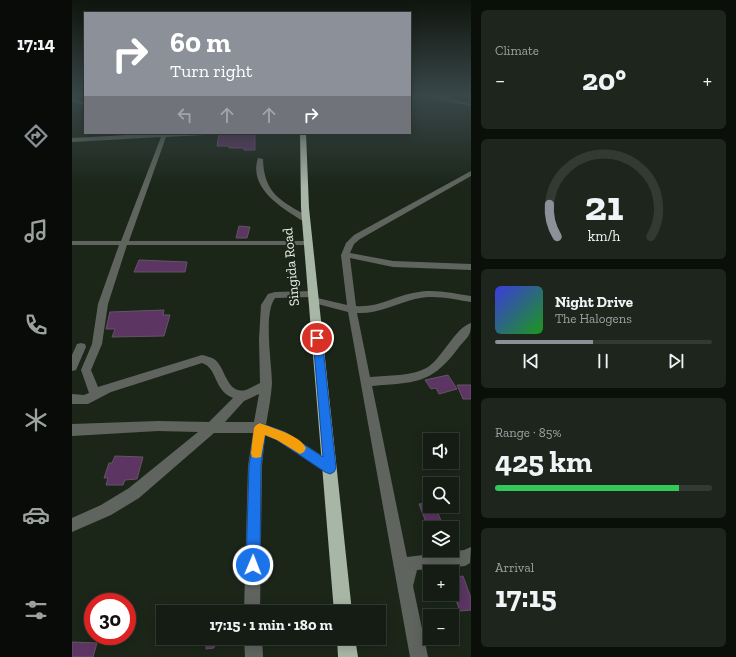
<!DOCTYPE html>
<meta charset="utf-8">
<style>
:root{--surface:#141c13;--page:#1d251c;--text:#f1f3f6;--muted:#9da1a0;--line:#333a33;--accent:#8c9099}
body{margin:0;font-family:"Zilla Slab",serif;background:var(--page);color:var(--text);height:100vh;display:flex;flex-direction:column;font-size:15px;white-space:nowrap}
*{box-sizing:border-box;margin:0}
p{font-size:13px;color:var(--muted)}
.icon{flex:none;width:22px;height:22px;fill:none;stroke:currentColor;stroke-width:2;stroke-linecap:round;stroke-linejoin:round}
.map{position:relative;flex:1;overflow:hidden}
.details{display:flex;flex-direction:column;gap:10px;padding:10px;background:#0b0f0a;width:265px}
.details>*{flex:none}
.banner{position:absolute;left:12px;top:12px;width:327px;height:122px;border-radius:0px;box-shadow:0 2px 10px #0003,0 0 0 1px var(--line);background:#8c9099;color:#fff;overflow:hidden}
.buttons{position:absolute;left:351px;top:433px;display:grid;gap:8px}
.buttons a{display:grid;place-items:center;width:36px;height:36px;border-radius:0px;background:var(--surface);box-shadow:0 2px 10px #0003,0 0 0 1px var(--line);font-size:20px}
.speed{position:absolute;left:12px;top:593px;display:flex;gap:8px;font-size:20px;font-weight:700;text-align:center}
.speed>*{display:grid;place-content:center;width:52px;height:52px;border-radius:50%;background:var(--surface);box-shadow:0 2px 10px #0003,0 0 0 1px var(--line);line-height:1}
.speed .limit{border:6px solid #d22;background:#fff;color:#111}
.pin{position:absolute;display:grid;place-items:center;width:34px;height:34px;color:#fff;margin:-17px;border:2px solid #fff;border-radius:50%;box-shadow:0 1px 4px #0007}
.me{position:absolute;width:44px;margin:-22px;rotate:1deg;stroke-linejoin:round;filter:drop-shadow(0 0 3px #0008)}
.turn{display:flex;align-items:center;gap:14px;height:84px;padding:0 20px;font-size:18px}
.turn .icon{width:52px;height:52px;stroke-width:2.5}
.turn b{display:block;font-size:28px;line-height:34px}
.lanes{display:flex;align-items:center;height:38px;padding:0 20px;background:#0003;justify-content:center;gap:20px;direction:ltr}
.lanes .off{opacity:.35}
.big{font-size:30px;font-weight:700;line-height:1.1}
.details .card{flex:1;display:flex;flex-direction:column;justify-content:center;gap:6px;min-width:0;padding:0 14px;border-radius:6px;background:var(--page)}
.details .dial{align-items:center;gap:0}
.dial svg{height:104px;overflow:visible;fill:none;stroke:var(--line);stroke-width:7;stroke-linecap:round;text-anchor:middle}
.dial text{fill:var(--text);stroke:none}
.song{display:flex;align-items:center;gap:12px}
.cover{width:48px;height:48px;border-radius:6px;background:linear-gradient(135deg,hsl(240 70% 55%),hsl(120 70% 35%))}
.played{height:4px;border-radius:2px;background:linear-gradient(90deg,var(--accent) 45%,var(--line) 45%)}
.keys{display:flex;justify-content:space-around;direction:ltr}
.heat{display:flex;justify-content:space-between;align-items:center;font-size:22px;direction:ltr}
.charge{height:6px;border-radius:3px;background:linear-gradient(90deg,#34c759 85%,var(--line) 0)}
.trip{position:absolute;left:84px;top:605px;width:230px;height:40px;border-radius:0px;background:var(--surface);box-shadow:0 2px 10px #0003,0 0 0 1px var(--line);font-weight:700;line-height:40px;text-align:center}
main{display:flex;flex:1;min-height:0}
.dock{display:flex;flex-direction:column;width:72px;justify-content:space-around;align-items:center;background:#080b08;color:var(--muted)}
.dock .icon{width:28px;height:28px}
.dock .selected{color:var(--accent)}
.dock b{font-size:18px;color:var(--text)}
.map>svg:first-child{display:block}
.building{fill:#5c3563;stroke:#635564}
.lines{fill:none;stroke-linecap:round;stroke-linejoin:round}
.minor{fill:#5f655e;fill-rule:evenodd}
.trunk{fill:#a8b6a5;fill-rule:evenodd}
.route{fill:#1a73e8;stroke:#114b97}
.slow{fill:#f59e0b}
.labels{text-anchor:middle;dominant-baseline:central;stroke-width:4;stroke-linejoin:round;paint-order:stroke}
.street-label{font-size:14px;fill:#e9f1e8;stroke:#1b2619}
</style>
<main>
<nav class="dock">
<b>17:14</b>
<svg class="icon selected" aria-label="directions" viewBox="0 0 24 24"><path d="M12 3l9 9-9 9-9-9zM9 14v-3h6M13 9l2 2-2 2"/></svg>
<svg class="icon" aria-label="music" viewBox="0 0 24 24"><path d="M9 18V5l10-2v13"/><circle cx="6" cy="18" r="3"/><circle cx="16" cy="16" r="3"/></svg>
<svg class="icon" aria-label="phone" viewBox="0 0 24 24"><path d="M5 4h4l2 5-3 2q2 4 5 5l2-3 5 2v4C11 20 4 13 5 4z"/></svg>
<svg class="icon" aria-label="climate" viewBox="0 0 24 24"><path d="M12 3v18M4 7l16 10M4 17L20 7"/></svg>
<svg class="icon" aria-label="car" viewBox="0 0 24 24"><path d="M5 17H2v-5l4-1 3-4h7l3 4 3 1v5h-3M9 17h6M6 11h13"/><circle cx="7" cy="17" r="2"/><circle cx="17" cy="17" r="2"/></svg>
<svg class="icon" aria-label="filters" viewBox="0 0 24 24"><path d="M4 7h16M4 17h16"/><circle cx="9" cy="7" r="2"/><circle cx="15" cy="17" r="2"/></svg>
</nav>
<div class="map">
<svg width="399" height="657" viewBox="0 0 399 657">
<rect width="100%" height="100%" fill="#1b2619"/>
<!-- building -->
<path class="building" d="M147,133H183V150H172V148H157V146H145Z
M167,226L178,227L175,238H164Z
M67,260L115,262L113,272H62Z
M92,310L91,315H98L92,336L40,337L43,329H34L38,312Z
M376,375L385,389L367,394L364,388L359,389L353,380Z
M385,385H399V399H391Z
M43,456L71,457L65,479L53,480L51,485H34L36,478H32L37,463H40Z
M358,503V506H363L372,528H358L357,530L347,504Z
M391,576L399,598V610L388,611L380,589V578Z
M134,638H143L142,648L134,649Z
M0,642L25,643L21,657H0Z"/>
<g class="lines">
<!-- minor -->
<path class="minor" d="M357,95H364L399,104V106L369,100Z
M395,95H399V98Z
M0,98L13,103V106L0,101Z
M90,133H136L133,135L94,137L57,241H236L240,243L236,245H55L36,304L30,344L19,370L26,387L130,355C134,356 139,357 142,359C154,367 154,395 174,390C179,388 184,385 188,383L187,339L189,305L196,294L203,292L240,291L245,294L241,297L275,305L269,255L274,243L282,235L399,171V176L288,239L282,244L278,253L321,261L399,264V270L321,267L278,258L284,306C305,308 321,297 341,293C360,288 380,293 399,296V302C381,299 361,294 343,299C323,304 307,314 285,313L298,377C317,375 339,377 356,367C371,357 383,328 399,323C399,337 395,337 387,347C359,385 344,382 300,386L335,557L392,550L399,547L398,563L393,566L345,570L341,586L356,657H338L276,312L238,302L236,300L240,297L203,298C191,314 200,364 200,384C199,398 196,412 194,425L213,432L263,464L265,468L263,472L258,474L253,472L205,440L193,435L190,466L188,612H172L176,466L181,433H142L67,498L39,515L0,532V518L29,505L57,488L126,432L86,431L0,436V424L86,421L137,422L161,398C141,390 146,368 130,363L39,392L16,404H0V394L12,395L17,393L9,370L20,344L26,304L47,245H0V241H49L89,137L0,142V138ZM187,394L182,422H153L172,401Z
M186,158L191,159C192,194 209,201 237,217V221H231C210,208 176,188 186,158Z
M9,343L13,344L14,347L4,370L0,371V355L5,344Z
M172,638H190L191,657H173Z"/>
<!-- trunk -->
<path class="trunk" d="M228,133H234L237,208L280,612H262L229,208Z
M265,638H283L286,657H266Z"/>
</g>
<!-- sky -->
<linearGradient id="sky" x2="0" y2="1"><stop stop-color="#0f150e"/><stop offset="0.51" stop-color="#394749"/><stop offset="1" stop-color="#394749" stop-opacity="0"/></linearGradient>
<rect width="399" height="187" fill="url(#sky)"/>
<!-- route -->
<path class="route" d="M245,334L250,338L264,468L262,472L258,474L253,472L205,440L193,435L189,466L188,565L186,570L181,572L176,570L174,565L177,466L184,425L188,423L213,432L251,457L241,338Z"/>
<!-- slow -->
<path class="slow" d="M188,423C200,428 228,435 234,448L232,452L228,454L205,440L193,435L189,457L184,458L180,457L179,453L182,428L184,425Z"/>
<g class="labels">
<!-- street labels -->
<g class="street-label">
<text transform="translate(219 267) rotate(-95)">Singida Road</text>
</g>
</g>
</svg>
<div class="buttons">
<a><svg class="icon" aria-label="sound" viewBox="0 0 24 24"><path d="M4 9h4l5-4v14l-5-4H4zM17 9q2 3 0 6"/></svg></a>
<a><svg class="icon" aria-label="search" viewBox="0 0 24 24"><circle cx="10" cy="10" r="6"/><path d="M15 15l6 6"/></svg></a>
<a><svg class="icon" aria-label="layers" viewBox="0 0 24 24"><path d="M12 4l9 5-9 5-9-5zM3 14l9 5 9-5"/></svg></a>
<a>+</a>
<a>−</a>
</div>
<div class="speed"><div class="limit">30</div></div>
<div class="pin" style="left:245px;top:338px;background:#d93025"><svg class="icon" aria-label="arrive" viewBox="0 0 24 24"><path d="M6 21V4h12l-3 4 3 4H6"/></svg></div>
<svg class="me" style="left:181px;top:565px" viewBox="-20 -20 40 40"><circle r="17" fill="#1a73e8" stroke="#fff" stroke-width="3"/><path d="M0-11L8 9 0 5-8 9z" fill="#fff"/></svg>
<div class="trip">17:15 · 1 min · 180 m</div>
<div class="banner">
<div class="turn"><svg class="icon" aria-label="right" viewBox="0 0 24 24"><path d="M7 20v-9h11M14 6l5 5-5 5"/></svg><div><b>60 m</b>Turn right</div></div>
<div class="lanes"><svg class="icon off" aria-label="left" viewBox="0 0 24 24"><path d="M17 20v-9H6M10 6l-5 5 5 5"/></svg><svg class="icon off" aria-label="ahead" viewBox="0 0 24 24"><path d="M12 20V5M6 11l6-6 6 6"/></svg><svg class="icon off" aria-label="ahead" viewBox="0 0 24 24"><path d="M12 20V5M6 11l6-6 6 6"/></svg><svg class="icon" aria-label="right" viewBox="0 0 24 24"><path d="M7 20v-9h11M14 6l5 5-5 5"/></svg></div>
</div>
</div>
<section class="details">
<div class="card"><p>Climate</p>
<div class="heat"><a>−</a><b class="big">20°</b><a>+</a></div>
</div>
<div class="card dial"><svg viewBox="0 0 100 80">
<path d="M14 69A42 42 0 1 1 86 69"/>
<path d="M14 69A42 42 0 0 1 8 44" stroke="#8c9099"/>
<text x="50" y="56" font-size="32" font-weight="700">21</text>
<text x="50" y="72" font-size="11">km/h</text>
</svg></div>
<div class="card">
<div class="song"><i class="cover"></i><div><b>Night Drive</b><p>The Halogens</p></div></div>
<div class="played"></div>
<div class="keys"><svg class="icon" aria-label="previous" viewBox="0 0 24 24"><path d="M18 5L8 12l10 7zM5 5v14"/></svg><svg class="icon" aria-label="pause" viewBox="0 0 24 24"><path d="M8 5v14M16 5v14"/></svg><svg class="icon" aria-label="next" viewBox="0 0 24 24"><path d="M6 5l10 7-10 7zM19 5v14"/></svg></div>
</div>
<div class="card"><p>Range · 85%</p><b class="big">425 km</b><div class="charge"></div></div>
<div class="card"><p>Arrival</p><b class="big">17:15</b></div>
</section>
</main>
